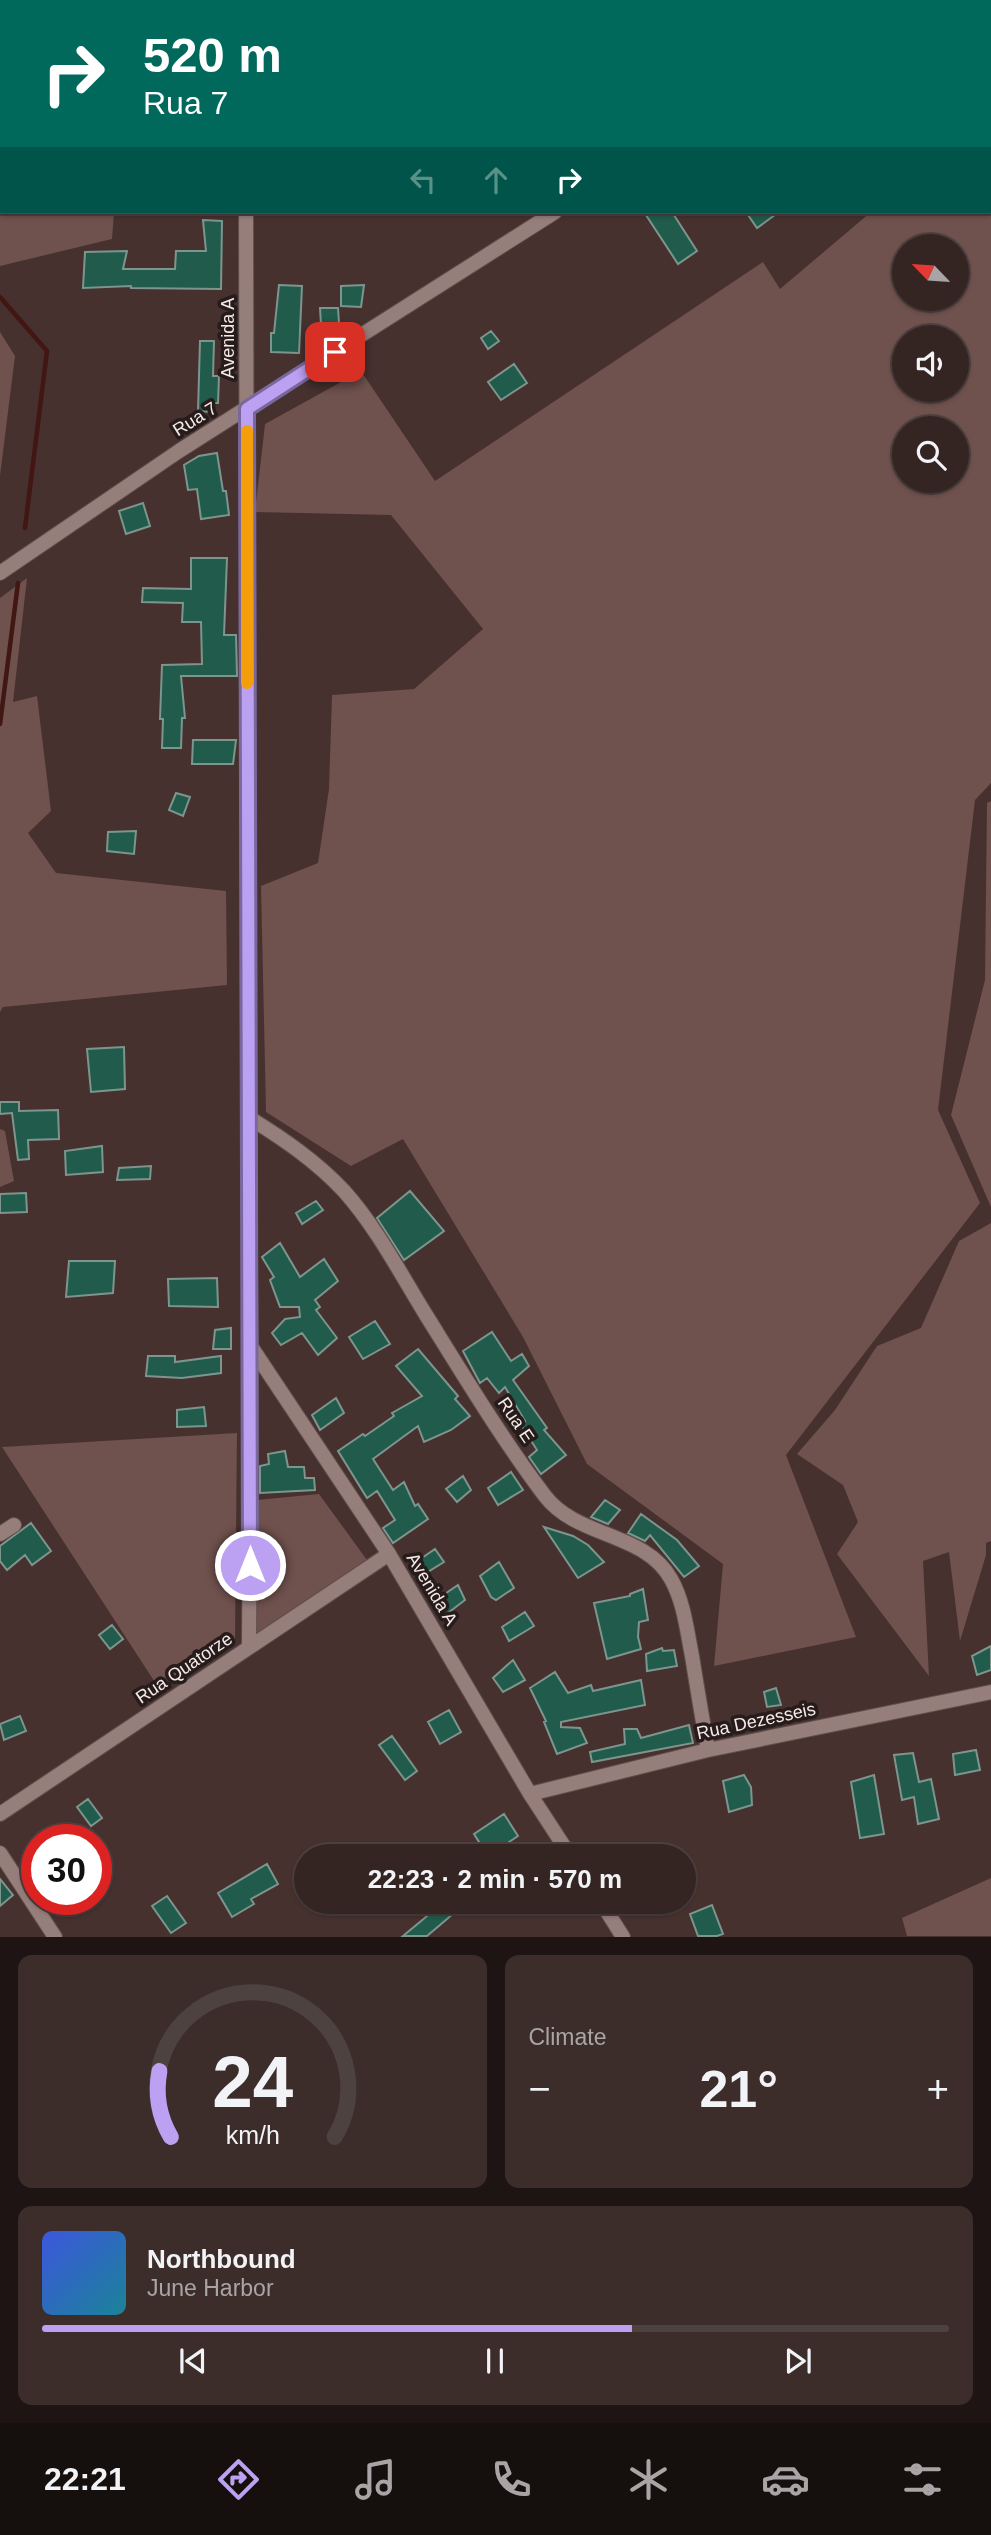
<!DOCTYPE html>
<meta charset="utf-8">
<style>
:root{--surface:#342523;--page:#3c2d2b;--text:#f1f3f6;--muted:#a9a5a6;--line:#4e4241;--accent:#bca0f2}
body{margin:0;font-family:Helvetica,sans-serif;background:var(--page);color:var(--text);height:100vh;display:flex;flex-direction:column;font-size:26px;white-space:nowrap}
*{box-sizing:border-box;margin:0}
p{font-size:23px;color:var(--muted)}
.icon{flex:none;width:38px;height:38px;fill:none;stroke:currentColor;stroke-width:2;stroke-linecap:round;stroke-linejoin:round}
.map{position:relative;height:1937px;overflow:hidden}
.drawer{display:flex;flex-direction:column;gap:18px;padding:18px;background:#1d1413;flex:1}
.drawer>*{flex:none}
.top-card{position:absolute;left:0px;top:0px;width:992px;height:214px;box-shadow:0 2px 5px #0004,0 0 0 2px var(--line);background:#00695c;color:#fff;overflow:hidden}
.needle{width:46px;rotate:295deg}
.fabs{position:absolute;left:892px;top:234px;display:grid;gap:14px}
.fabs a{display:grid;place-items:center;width:77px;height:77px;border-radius:50%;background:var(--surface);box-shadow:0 2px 5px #0004,0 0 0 2px var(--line);font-size:35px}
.speed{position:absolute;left:21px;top:1824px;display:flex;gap:14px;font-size:35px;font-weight:700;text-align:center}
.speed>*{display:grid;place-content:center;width:91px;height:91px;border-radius:50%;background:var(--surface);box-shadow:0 2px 5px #0004,0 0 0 2px var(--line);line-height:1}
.speed .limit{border:10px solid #d22;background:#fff;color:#111}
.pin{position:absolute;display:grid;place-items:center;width:60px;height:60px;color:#fff;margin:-30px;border-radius:14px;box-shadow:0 4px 10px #0006}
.me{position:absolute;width:77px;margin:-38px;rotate:0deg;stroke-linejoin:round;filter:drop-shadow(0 0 5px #0008)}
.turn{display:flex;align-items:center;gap:24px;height:147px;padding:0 28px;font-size:32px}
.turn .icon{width:91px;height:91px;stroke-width:2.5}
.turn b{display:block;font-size:49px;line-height:60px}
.lanes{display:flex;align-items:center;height:66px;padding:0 28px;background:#0003;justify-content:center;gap:35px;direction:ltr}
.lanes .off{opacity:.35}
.big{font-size:52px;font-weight:700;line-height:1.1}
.drawer .widget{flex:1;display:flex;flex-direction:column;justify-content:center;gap:10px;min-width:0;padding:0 24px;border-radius:14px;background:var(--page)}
.drawer .dial{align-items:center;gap:0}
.dial svg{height:182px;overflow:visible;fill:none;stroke:var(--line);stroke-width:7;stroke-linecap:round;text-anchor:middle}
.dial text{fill:var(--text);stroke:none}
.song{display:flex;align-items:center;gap:21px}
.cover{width:84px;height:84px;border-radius:10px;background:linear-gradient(135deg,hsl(230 70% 55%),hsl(190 70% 35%))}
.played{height:7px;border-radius:4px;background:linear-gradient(90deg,var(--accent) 65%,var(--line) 65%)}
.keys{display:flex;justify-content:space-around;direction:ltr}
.heat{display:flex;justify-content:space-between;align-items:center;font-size:38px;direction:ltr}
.drawer .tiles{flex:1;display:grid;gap:18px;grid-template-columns:1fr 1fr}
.widget:last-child{grid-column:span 2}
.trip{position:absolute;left:294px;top:1844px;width:402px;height:70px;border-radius:35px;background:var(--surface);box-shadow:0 2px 5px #0004,0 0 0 2px var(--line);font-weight:700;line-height:70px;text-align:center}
.dock{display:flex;height:112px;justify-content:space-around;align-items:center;background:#150f0e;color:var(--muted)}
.dock .icon{width:49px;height:49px}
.dock .on{color:var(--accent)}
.dock b{font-size:32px;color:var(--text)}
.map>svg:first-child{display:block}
.green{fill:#6f514d;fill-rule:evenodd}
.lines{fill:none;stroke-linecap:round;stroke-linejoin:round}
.stream{stroke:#411613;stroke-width:4.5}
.building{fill:#205b4c;stroke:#7d958d;stroke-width:2}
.minor-casing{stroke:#604f4d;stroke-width:16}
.minor{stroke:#967e7b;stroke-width:14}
.route-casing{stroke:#7a689d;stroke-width:18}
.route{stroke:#bca0f2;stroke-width:12}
.slow{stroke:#f59e0b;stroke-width:12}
.labels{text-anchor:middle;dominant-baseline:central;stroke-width:7;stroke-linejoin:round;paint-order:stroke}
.street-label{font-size:18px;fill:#f6e9e7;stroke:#251c1b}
</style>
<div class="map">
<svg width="991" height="1937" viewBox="0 0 991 1937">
<rect width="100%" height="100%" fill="#46312f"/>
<!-- green -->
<path class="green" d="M895,0L991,1V783L975,800L938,1110L980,1203L786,1455L856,1637L714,1666L723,1564L587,1464L523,1337L403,1139L351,1166L266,1112L261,886L318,863L329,789L332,695L414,689L483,629L391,515L255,512L265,424L361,371L435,481L763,262L780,289L871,212H990V2H894ZM905,247H957V299H905ZM905,338H957V390H905ZM905,429H957V481H905Z
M0,21L2,212H114L112,239L0,266Z
M0,332L15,356L0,476Z
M27,578L13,702L37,696L51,811L28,833L56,873L226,891L227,985L3,1007L0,1012V598Z
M991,801V1207L951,1115L985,980L987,803Z
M0,1129L5,1131L14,1181L0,1187Z
M991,1223V1541L986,1543V1555L960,1641L949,1552L923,1561L929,1676L837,1554L858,1522L843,1485L797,1454L835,1410L877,1346L921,1328L959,1241Z
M237,1433L235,1640L160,1690L2,1447Z
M319,1494L367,1560L257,1634V1500Z
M991,1878V1936H907L902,1918Z"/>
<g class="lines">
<!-- stream -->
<path class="stream" d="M0,297L47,351L25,528
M0,724L18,583"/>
</g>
<!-- building -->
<path class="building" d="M644,212H672L697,251L678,264Z
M746,212H779L757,228Z
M203,220L222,221L221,289L131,288V286L83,288L85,252L127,251L123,269H175L176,251H206Z
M279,285L302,286L299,353L271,352V333H274Z
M364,285L361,307L341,306V286Z
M320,308H338L339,323L321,325Z
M491,331L499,341L488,349L481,338Z
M200,341H214L213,376H219L218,403H213L212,412L198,411Z
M514,364L527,383L501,400L488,382Z
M217,453L223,491H226L229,515L201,519L197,489L188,490L184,465L199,456Z
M143,503L150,526L126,534L119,511Z
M191,558H227L224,635H236L237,676H181L185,718H182L181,748H162L163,719H160L162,665L202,664L201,622H182L183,603L142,602L143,588L191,589Z
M193,740H236L233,764H192Z
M176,793L190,797L183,816L169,810Z
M136,831L134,854L107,851L108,832Z
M124,1047L125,1089L91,1092L87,1049Z
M0,1102H19V1111L58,1110L59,1139L28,1140L29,1159L18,1160L12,1113L0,1114Z
M102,1146L103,1172L66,1175L65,1151Z
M151,1166L150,1179L117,1180L119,1168Z
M410,1191L444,1231L404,1260L377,1218Z
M26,1193L27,1212L0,1213V1194Z
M316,1201L323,1210L302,1224L296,1213Z
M280,1243L300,1277L324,1259L338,1281L315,1300L320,1307L316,1310L337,1338L318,1355L302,1333L281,1345L272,1333L285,1319L300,1317L299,1307H280L270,1280L274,1277L262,1257Z
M69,1261H115L113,1293L66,1297Z
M217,1278L218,1307L169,1306L168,1279Z
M375,1321L390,1344L363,1359L349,1337Z
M231,1328V1349H213L215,1330Z
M492,1332L511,1361L522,1354L529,1366L513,1380L547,1428L544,1430L566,1455L541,1474L529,1457L537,1450L521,1425L525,1421L505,1387L499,1393L487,1378L480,1383L463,1351Z
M418,1349L458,1396L455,1399L470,1416L451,1430L424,1442L418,1426L373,1459L393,1490L404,1482L415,1506L418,1504L428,1519L393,1543L383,1528L395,1520L377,1491L367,1498L338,1451L363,1434L365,1436L394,1416L392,1413L422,1396L396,1366Z
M148,1356H175V1362L221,1356V1373L182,1378L146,1376Z
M336,1398L344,1413L320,1430L312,1415Z
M204,1407L206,1426L177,1427V1410Z
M285,1451L288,1467H304L305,1478H314L315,1490L260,1493V1466L269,1464L268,1454Z
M511,1472L523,1490L498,1505L488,1488Z
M463,1476L471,1490L457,1502L446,1489Z
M605,1500L620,1510L608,1524L591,1517Z
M641,1514L677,1540L699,1566L684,1577L650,1535L645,1541L628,1533Z
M31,1523L51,1551L32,1565L25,1555L7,1570L0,1561V1546Z
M544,1527L573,1536L588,1545L604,1562L578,1578Z
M435,1549L444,1562L426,1573L419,1560Z
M499,1562L514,1588L496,1600L491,1597L480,1576Z
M458,1585L465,1600L444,1616L436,1600Z
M643,1589L648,1620L639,1622L638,1637L641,1649L607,1659L594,1603L630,1596V1594Z
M525,1612L534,1626L509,1641L502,1627Z
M112,1625L123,1639L110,1649L99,1635Z
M991,1646V1670L977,1675L972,1656Z
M662,1648L663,1651L674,1650L677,1666L647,1671L646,1654Z
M513,1660L525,1680L503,1692L493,1678Z
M555,1672L568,1693L591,1685L593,1691L641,1680L645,1705L561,1722V1727L580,1728L587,1743L557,1754L544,1722L546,1721L530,1688Z
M776,1688L781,1705L767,1707L764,1692Z
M449,1710L461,1732L440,1744L428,1722Z
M20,1716L26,1731L4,1740L0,1724Z
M689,1725L693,1743L592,1762L590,1752L625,1744L624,1729H637L641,1738Z
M392,1736L417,1771L405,1780L379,1745Z
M976,1750L980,1770L955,1775L953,1754Z
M913,1753L919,1782L931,1779L939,1819L918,1824L914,1797L902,1800L894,1755Z
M744,1775L751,1787L752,1805L729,1812L723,1781Z
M874,1775L884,1834L860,1838L851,1782Z
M88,1799L102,1818L91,1826L77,1807Z
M504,1814L518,1836L488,1856L474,1834Z
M267,1864L278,1884L251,1899L254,1904L232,1917L218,1893Z
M0,1879L13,1895L0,1906Z
M167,1896L186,1923L171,1933L152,1906Z
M444,1902H467L427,1936H403Z
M712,1905L723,1934L717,1936H698L690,1914Z"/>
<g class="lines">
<!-- minor casing -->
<g class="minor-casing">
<path id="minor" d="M245,2V0
M870,2L871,0
M246,212L248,1117L251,1347L249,1647
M0,573L179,451L555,212
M248,1117C282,1138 316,1161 344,1191C377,1228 400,1273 426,1315C464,1376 502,1439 545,1496C577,1538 645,1532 671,1579C684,1602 687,1631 692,1656C697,1687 702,1718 708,1750
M252,1348L389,1554L530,1794L571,1857
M0,1534L14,1525
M530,1794L708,1750L991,1692
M0,1814L389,1554
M0,1853L55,1937
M601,1902L623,1937"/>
</g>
<!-- minor -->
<use href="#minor" class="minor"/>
</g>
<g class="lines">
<!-- route casing -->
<g class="route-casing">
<path id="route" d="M250,1565L247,409L335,352"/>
</g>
<!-- route -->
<use href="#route" class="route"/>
<!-- slow -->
<path class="slow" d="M247,683V431"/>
</g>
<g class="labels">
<!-- street labels -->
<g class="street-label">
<text transform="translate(228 338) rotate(-90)">Avenida A</text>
<text transform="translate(195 419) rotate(-32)">Rua 7</text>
<text transform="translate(516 1420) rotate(56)">Rua E</text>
<text transform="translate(432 1589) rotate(59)">Avenida A</text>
<text transform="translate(184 1668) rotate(-34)">Rua Quatorze</text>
<text transform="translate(756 1721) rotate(-12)">Rua Dezesseis</text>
</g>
</g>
</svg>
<div class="fabs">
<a><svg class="needle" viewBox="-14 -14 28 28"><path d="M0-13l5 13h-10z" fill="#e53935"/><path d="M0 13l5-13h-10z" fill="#a9a5a6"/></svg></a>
<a><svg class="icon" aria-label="sound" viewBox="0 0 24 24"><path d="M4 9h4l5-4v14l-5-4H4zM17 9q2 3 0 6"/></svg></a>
<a><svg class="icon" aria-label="search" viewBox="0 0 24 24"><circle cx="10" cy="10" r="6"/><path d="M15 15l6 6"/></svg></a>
</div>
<div class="speed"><div class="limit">30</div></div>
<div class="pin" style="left:335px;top:352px;background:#d93025"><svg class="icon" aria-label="arrive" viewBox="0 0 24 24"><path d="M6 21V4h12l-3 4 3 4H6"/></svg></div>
<svg class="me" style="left:250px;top:1565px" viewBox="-20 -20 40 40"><circle r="17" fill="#bca0f2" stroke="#fff" stroke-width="3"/><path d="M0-11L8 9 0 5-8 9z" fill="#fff"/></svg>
<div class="trip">22:23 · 2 min · 570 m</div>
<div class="top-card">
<div class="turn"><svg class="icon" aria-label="right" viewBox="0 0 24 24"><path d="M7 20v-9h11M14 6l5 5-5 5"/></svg><div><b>520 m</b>Rua 7</div></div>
<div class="lanes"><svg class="icon off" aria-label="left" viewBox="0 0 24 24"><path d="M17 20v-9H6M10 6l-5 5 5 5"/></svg><svg class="icon off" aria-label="ahead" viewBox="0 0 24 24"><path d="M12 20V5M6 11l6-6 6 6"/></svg><svg class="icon" aria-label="right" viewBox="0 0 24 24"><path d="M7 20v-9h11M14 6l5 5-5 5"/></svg></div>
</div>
</div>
<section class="drawer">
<div class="tiles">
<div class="widget dial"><svg viewBox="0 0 100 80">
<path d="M14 69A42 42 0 1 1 86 69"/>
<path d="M14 69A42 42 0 0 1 9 40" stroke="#bca0f2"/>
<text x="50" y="56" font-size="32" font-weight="700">24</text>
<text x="50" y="72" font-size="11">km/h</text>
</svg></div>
<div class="widget"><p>Climate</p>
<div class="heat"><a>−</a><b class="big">21°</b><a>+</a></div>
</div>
<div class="widget">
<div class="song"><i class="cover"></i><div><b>Northbound</b><p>June Harbor</p></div></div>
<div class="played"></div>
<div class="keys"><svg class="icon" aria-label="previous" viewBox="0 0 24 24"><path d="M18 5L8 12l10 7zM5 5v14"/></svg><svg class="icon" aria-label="pause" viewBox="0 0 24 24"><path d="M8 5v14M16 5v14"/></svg><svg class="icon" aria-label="next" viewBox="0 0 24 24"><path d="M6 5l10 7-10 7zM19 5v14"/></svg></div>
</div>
</div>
</section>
<nav class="dock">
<b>22:21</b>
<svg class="icon on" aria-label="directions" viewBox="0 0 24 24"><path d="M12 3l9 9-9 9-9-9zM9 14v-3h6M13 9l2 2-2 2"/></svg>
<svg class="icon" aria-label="music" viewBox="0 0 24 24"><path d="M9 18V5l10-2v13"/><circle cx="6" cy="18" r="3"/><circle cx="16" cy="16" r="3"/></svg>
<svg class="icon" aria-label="phone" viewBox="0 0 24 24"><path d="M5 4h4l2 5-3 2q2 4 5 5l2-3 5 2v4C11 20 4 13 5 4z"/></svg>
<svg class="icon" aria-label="climate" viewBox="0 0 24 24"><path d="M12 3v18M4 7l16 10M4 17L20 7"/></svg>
<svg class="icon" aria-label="car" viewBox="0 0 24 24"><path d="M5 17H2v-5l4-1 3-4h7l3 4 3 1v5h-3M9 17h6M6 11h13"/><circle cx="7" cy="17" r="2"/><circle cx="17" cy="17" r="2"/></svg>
<svg class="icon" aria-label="filters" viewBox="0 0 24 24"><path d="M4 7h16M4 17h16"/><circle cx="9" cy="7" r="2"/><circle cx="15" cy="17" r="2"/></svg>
</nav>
